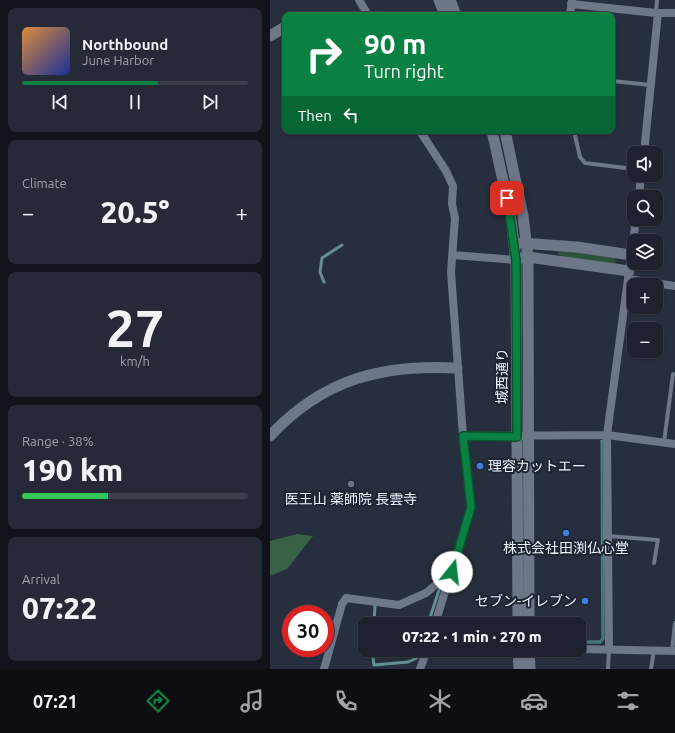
<!DOCTYPE html>
<meta charset="utf-8">
<style>
:root{--surface:#1d222e;--page:#252a36;--text:#f1f3f6;--muted:#a0a4aa;--line:#3b3f4a;--accent:#0b8043}
body{margin:0;font-family:Ubuntu,"Noto Sans JP",sans-serif;background:var(--page);color:var(--text);height:100vh;display:flex;flex-direction:column;font-size:15px;white-space:nowrap}
*{box-sizing:border-box;margin:0}
p{font-size:13px;color:var(--muted)}
.icon{flex:none;width:22px;height:22px;fill:none;stroke:currentColor;stroke-width:2;stroke-linecap:round;stroke-linejoin:round}
.map{position:relative;flex:1;overflow:hidden}
.details{display:flex;flex-direction:column;gap:8px;padding:8px;background:#101319;width:270px}
.details>*{flex:none}
.guide{position:absolute;left:12px;top:12px;width:333px;height:122px;border-radius:8px;box-shadow:0 1px 3px #0004,0 0 0 1px var(--line);background:#0b8043;color:#fff;overflow:hidden}
.buttons{position:absolute;left:357px;top:146px;display:grid;gap:8px}
.buttons a{display:grid;place-items:center;width:36px;height:36px;border-radius:8px;background:var(--surface);box-shadow:0 1px 3px #0004,0 0 0 1px var(--line);font-size:20px}
.speed{position:absolute;left:12px;top:605px;display:flex;gap:8px;font-size:20px;font-weight:700;text-align:center}
.speed>*{display:grid;place-content:center;width:52px;height:52px;border-radius:50%;background:var(--surface);box-shadow:0 1px 3px #0004,0 0 0 1px var(--line);line-height:1}
.speed .limit{border:6px solid #d22;background:#fff;color:#111}
.pin{position:absolute;display:grid;place-items:center;width:34px;height:34px;color:#fff;margin:-17px;border-radius:8px;box-shadow:0 2px 6px #0006}
.me{position:absolute;width:44px;margin:-22px;rotate:16deg;stroke-linejoin:round;filter:drop-shadow(0 0 3px #0008)}
.turn{display:flex;align-items:center;gap:14px;height:84px;padding:0 16px;font-size:18px}
.turn .icon{width:52px;height:52px;stroke-width:2.5}
.turn b{display:block;font-size:28px;line-height:34px}
.then{display:flex;align-items:center;height:38px;padding:0 16px;background:#0003;gap:8px;font-size:15px}
.big{font-size:30px;font-weight:800;line-height:1.1}
.details .card{flex:1;display:flex;flex-direction:column;justify-content:center;gap:6px;min-width:0;padding:0 14px;border-radius:8px;background:var(--page)}
.details .dial{align-items:center;gap:0}
.dial b{font-size:52px;line-height:1}
.song{display:flex;align-items:center;gap:12px}
.cover{width:48px;height:48px;border-radius:6px;background:linear-gradient(135deg,hsl(30 70% 55%),hsl(230 70% 35%))}
.played{height:4px;border-radius:2px;background:linear-gradient(90deg,var(--accent) 60%,var(--line) 60%)}
.keys{display:flex;justify-content:space-around;direction:ltr}
.heat{display:flex;justify-content:space-between;align-items:center;font-size:22px;direction:ltr}
.charge{height:6px;border-radius:3px;background:linear-gradient(90deg,#34c759 38%,var(--line) 0)}
.trip{position:absolute;left:88px;top:617px;width:228px;height:40px;border-radius:8px;background:var(--surface);box-shadow:0 1px 3px #0004,0 0 0 1px var(--line);font-weight:800;line-height:40px;text-align:center}
.dock{display:flex;height:64px;justify-content:space-around;align-items:center;background:#0c0e12;color:var(--muted)}
.dock .icon{width:28px;height:28px}
.dock .active{color:var(--accent)}
.dock b{font-size:18px;color:var(--text)}
main{display:flex;flex:1;min-height:0}
.map>svg:first-child{display:block}
.green{fill:#2c533c}
.forest{fill:#386148}
.water{fill:#266464;stroke:#628f92}
.lines{fill:none;stroke-linecap:round;stroke-linejoin:round}
.stream{stroke:#628f92;stroke-width:3}
.service{stroke:#6e7787;stroke-width:4}
.minor{stroke:#6e7787;stroke-width:8}
.tertiary{stroke:#6e7787;stroke-width:11}
.route-casing{stroke:#07532c;stroke-width:10}
.route{stroke:#0b8043;stroke-width:7}
.shop-dot{fill:#3f7fe0;stroke:#1d2532;stroke-width:1.5}
.worship-dot{fill:#6b7280;stroke:#1d2532;stroke-width:1.5}
.labels{text-anchor:middle;dominant-baseline:central;stroke-width:4;stroke-linejoin:round;paint-order:stroke}
.street-label{font-size:14px;fill:#eef3fc;stroke:#1d2532}
.poi-label{font-size:14px;fill:#eef3fc;stroke:#1d2532}
</style>
<main>
<section class="details">
<div class="card">
<div class="song"><i class="cover"></i><div><b>Northbound</b><p>June Harbor</p></div></div>
<div class="played"></div>
<div class="keys"><svg class="icon" aria-label="previous" viewBox="0 0 24 24"><path d="M18 5L8 12l10 7zM5 5v14"/></svg><svg class="icon" aria-label="pause" viewBox="0 0 24 24"><path d="M8 5v14M16 5v14"/></svg><svg class="icon" aria-label="next" viewBox="0 0 24 24"><path d="M6 5l10 7-10 7zM19 5v14"/></svg></div>
</div>
<div class="card"><p>Climate</p>
<div class="heat"><a>−</a><b class="big">20.5°</b><a>+</a></div>
</div>
<div class="card dial"><b>27</b><p>km/h</p></div>
<div class="card"><p>Range · 38%</p><b class="big">190 km</b><div class="charge"></div></div>
<div class="card"><p>Arrival</p><b class="big">07:22</b></div>
</section>
<div class="map">
<svg width="405" height="669" viewBox="0 0 405 669">
<rect width="100%" height="100%" fill="#272e3d"/>
<!-- green -->
<path class="green" d="M293,249L344,257L346,263L344,266L292,257L287,252Z"/>
<!-- forest -->
<path class="forest" d="M27,534L43,536L17,569L0,576V541Z"/>
<!-- water -->
<path class="water" d="M331,440L333,441L334,639L331,643H309V641H330L332,638Z"/>
<g class="lines">
<!-- stream -->
<path class="stream" d="M54,282L50,272L52,258L72,245
M104,624L105,605
M158,624L170,587
M102,650L104,665L138,662L147,658L149,650"/>
<!-- service -->
<path class="service" d="M386,13L387,0
M342,81L381,85
M304,131L310,157L315,163L364,169
M394,442L403,374
M338,536L388,540L384,563
M402,651L405,623
M338,669L339,649
M381,669L384,650"/>
<!-- minor -->
<path class="minor" d="M89,0L98,15
M301,4L386,13H405
M300,15L302,0
M150,131L176,171L183,186L182,204L185,218L181,272L193,436L201,507L165,624
M374,153L388,13
M369,197L371,175
M183,255L246,260
M358,279L405,286
M193,436L337,435L405,444
M309,649L405,651
M339,649L337,435L366,219
M54,669L72,604L76,598L129,605L156,593L169,582L178,585
M150,669L157,650"/>
<!-- tertiary -->
<path class="tertiary" d="M169,0L175,15
M180,0L186,15
M0,36L15,27
M222,131L240,212L246,260L248,624
M235,131L253,216L258,257L259,624
M251,243L307,247L361,255
M252,258L258,257L359,271
M0,436C53,379 112,364 187,368
M248,650L249,669
M259,650L260,669"/>
</g>
<g class="lines">
<!-- route casing -->
<g class="route-casing">
<path id="route" d="M182,572L201,507L193,436L247,437L246,260L237,198"/>
</g>
<!-- route -->
<use href="#route" class="route"/>
</g>
<!-- markers -->
<g class="shop-dot">
<circle cx="210" cy="466" r="4"/>
<circle cx="296" cy="533" r="4"/>
<circle cx="315" cy="601" r="4"/>
</g>
<circle class="worship-dot" cx="81" cy="484" r="4"/>
<g class="labels">
<!-- street labels -->
<g class="street-label">
<text transform="translate(232 376) rotate(-90)">城西通り</text>
</g>
<!-- poi labels -->
<g class="poi-label">
<text x="218" y="466" text-anchor="start">理容カットエー</text>
<text x="81" y="499">医王山 薬師院 長雲寺</text>
<text x="296" y="548">株式会社田渕仏心堂</text>
<text x="307" y="601" text-anchor="end">セブン-イレブン</text>
</g>
</g>
</svg>
<div class="buttons">
<a><svg class="icon" aria-label="sound" viewBox="0 0 24 24"><path d="M4 9h4l5-4v14l-5-4H4zM17 9q2 3 0 6"/></svg></a>
<a><svg class="icon" aria-label="search" viewBox="0 0 24 24"><circle cx="10" cy="10" r="6"/><path d="M15 15l6 6"/></svg></a>
<a><svg class="icon" aria-label="layers" viewBox="0 0 24 24"><path d="M12 4l9 5-9 5-9-5zM3 14l9 5 9-5"/></svg></a>
<a>+</a>
<a>−</a>
</div>
<div class="speed"><div class="limit">30</div></div>
<div class="pin" style="left:237px;top:198px;background:#d93025"><svg class="icon" aria-label="arrive" viewBox="0 0 24 24"><path d="M6 21V4h12l-3 4 3 4H6"/></svg></div>
<svg class="me" style="left:182px;top:572px" viewBox="-20 -20 40 40"><circle r="19" fill="#fff"/><path d="M0-13L10 11 0 6-10 11z" fill="#0b8043"/></svg>
<div class="trip">07:22 · 1 min · 270 m</div>
<div class="guide">
<div class="turn"><svg class="icon" aria-label="right" viewBox="0 0 24 24"><path d="M7 20v-9h11M14 6l5 5-5 5"/></svg><div><b>90 m</b>Turn right</div></div>
<div class="then">Then<svg class="icon" aria-label="left" viewBox="0 0 24 24"><path d="M17 20v-9H6M10 6l-5 5 5 5"/></svg></div>
</div>
</div>
</main>
<nav class="dock">
<b>07:21</b>
<svg class="icon active" aria-label="directions" viewBox="0 0 24 24"><path d="M12 3l9 9-9 9-9-9zM9 14v-3h6M13 9l2 2-2 2"/></svg>
<svg class="icon" aria-label="music" viewBox="0 0 24 24"><path d="M9 18V5l10-2v13"/><circle cx="6" cy="18" r="3"/><circle cx="16" cy="16" r="3"/></svg>
<svg class="icon" aria-label="phone" viewBox="0 0 24 24"><path d="M5 4h4l2 5-3 2q2 4 5 5l2-3 5 2v4C11 20 4 13 5 4z"/></svg>
<svg class="icon" aria-label="climate" viewBox="0 0 24 24"><path d="M12 3v18M4 7l16 10M4 17L20 7"/></svg>
<svg class="icon" aria-label="car" viewBox="0 0 24 24"><path d="M5 17H2v-5l4-1 3-4h7l3 4 3 1v5h-3M9 17h6M6 11h13"/><circle cx="7" cy="17" r="2"/><circle cx="17" cy="17" r="2"/></svg>
<svg class="icon" aria-label="filters" viewBox="0 0 24 24"><path d="M4 7h16M4 17h16"/><circle cx="9" cy="7" r="2"/><circle cx="15" cy="17" r="2"/></svg>
</nav>
